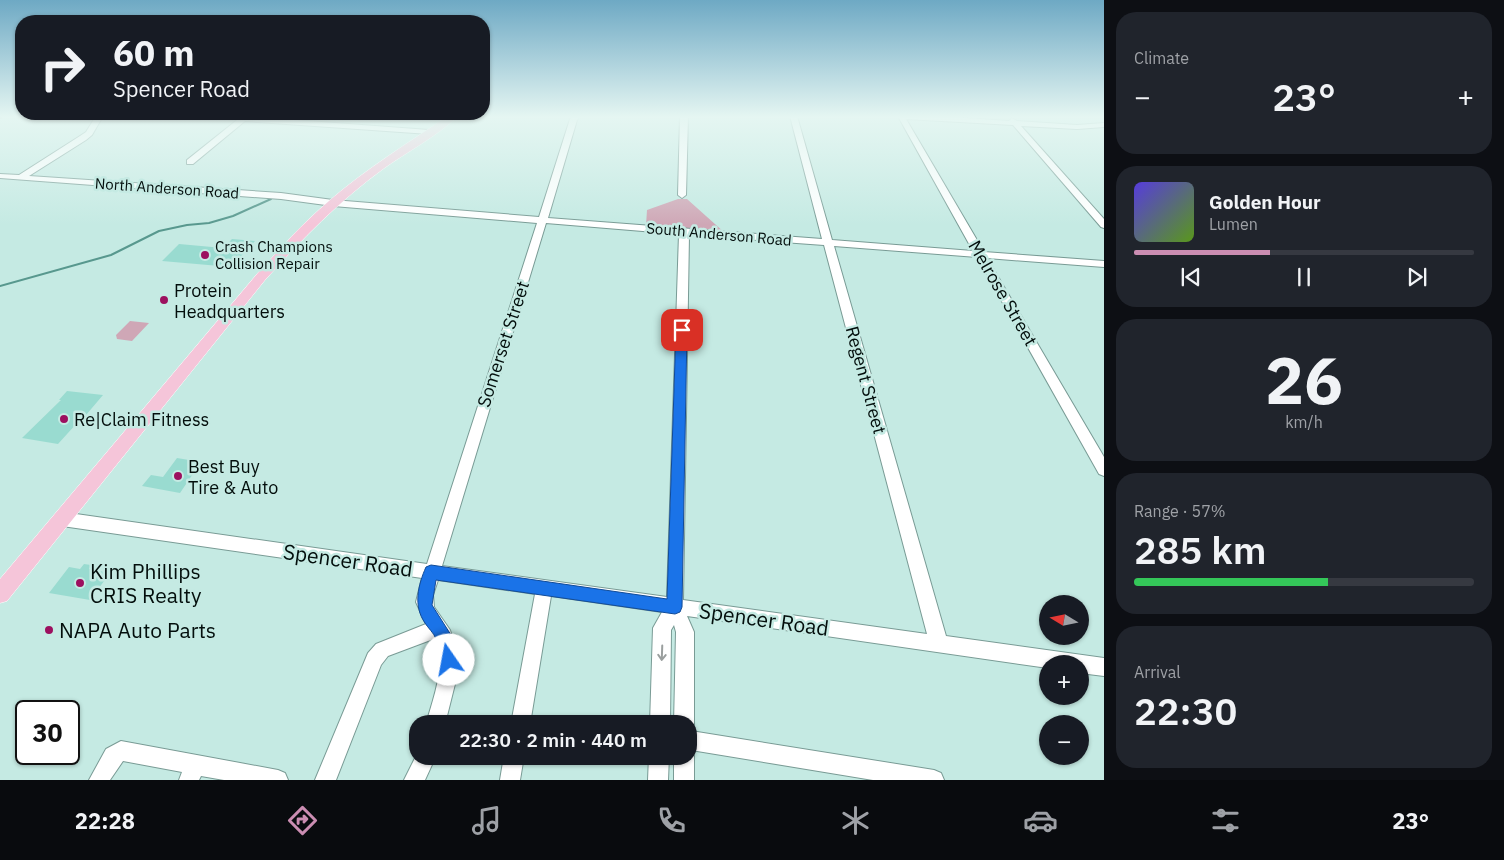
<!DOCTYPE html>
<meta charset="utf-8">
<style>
:root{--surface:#171b24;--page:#20242c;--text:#f1f3f6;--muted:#9ea1a6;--line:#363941;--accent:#cb8db2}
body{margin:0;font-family:"IBM Plex Sans",sans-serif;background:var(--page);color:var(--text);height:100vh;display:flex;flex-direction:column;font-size:19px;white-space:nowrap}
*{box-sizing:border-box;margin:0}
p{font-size:16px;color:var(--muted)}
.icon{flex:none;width:28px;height:28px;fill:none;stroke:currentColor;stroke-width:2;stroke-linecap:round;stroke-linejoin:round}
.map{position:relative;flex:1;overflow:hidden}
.sheet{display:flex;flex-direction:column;gap:12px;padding:12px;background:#0d0f14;width:400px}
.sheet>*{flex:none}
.hud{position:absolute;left:15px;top:15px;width:475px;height:105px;border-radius:20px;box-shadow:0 1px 4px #0004;background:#171b24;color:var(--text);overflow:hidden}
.needle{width:32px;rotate:280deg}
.buttons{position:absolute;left:1039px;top:595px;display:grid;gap:10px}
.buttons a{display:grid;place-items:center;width:50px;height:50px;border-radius:50%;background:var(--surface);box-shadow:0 1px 4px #0004;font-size:25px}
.speed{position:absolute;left:15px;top:700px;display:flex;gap:10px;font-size:25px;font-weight:700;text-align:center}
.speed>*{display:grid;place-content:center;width:65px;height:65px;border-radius:50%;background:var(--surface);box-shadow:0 1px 4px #0004;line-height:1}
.speed .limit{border:2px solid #111;border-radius:8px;background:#fff;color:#111}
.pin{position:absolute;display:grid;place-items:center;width:42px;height:42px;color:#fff;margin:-21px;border-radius:10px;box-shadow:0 2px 8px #0006}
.me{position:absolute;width:55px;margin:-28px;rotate:348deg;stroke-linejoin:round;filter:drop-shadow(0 0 4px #0008)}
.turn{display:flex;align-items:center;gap:18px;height:105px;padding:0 15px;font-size:22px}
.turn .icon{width:65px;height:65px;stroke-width:2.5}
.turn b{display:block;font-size:35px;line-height:42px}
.big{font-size:38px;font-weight:600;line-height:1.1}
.sheet .widget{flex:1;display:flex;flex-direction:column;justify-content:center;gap:8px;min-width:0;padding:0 18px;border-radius:20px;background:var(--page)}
.sheet .dial{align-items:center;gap:0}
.dial b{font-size:65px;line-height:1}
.song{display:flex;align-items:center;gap:15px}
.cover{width:60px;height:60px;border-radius:8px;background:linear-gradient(135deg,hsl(250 70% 55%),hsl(90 70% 35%))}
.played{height:5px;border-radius:2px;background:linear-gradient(90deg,var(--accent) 40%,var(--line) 40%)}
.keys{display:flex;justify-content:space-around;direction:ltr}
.heat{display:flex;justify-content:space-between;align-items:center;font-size:28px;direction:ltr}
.charge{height:8px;border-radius:4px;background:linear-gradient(90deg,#34c759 57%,var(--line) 0)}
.trip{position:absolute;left:409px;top:715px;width:288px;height:50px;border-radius:20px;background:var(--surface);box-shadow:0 1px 4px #0004;font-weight:600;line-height:50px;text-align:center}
.menu{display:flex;height:80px;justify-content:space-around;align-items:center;background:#090b0e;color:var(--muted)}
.menu .icon{width:35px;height:35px}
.menu .on{color:var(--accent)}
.menu b{font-size:22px;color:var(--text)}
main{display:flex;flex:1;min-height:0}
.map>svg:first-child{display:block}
.green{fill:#cfa7b6}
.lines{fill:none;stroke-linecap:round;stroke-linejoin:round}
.stream{stroke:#58988e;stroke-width:2}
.building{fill:#99dbd0}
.minor-casing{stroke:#799b95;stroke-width:2}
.major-casing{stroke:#fff;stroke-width:1}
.minor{fill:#fff;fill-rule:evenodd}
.major{fill:#f5c5d9;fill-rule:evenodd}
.rail{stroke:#5e7571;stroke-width:2;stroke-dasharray:5 2.5;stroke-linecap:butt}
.oneway{stroke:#9a9f9e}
.route{fill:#1a73e8;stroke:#114b97}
.poi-dot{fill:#9c105f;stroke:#c5eae3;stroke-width:2}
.labels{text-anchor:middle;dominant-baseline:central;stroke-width:5;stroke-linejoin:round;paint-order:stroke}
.far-street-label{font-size:15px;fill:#030e0c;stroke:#c5eae3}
.far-poi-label{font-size:15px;fill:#030e0c;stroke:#c5eae3;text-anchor:start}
.poi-label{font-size:18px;fill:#030e0c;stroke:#c5eae3;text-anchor:start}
.street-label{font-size:18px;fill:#030e0c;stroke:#c5eae3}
.near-street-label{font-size:21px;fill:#030e0c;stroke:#c5eae3}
.near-poi-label{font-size:21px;fill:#030e0c;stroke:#c5eae3;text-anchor:start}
</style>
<main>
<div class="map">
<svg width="1104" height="780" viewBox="0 0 1104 780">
<rect width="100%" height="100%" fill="#c5eae3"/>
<!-- green -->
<path class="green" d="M678,199H687L725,233L646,226L647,210Z
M130,321L149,323L132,341L117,339L116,335Z"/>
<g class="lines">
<!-- stream -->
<path class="stream" d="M0,286L111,255L159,231L187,225L209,223L233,216L271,199"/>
</g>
<!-- building -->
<path class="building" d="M232,239L255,241L231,267L162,261L179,244L223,248Z
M67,391L103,395L86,415H89L81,424L77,423L58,444L22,438L61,400H59Z
M177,458L201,462L180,493L142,486L151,475L163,477Z
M84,564L91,565L89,569L110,573L90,600L49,593L69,567L80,569Z"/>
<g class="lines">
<!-- minor casing -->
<g class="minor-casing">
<path id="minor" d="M96,116H103L92,135L86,140L29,176L281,193L333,200L539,217L570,119L573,116H580L577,120L548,218L822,239L790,116H797L832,240L973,251L899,118L896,116H937L1009,121L1012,118L1017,121L1077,125L1104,123V127L1077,129L1021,126L1104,219V228L1101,227L1013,125L906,119L984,252L1104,261V267L987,258L1104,457V476L1099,474L977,257L834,246L946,636L1104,658V676L1080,673V664H1048V668L687,616L694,632V724L691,731L934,770L941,773L944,780H873L691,750L694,756V780H674V756H688V724H674L676,632L674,625L671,630L670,724H650L653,628L662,612L551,596L530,724H511L535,594L438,580L433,595L434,607L450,630L458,658L456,680L445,724H426C434,696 446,666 436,638L388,656L381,665L336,780H315L368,653L376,644L426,624L416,602L422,578L62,526L57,524L54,519L57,514L62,512L427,564L537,223L333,206L281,199L0,178V174L19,175L80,136L86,132ZM546,223L679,234L667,597L442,566ZM689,235L824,245L927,634L683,600Z
M242,116L429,130L433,132L429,134L245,121L193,164H187V160Z
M680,116H688L686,195L682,198L678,195Z
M121,741L278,770L285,773L288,780H224L201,776L199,780H179L182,772L123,761L110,780H89L106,749Z
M418,752V756H436L425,780H404Z
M504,756H524L520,780H500Z
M649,756H669L668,780H648Z"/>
</g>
<!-- major casing -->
<g class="major-casing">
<path id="major" d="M448,116H458C439,135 405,153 383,169C339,201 302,239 265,280L7,601L0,603V579L257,274C280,249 303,223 329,201C366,169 408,143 448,116Z"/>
</g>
<!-- minor -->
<use href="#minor" class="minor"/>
<!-- major -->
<use href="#major" class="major"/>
<!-- rail -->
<path class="rail" d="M0,118L4,116"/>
</g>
<!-- one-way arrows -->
<defs><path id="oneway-shaft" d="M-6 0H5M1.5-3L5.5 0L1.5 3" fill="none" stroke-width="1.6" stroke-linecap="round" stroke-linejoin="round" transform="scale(1.25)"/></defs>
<use class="oneway" href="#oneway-shaft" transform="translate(662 653) rotate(92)"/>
<!-- sky -->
<linearGradient id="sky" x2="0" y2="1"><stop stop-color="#6ea9c4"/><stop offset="0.52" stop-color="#e5f6f2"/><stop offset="1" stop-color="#e5f6f2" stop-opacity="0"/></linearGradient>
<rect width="1104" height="225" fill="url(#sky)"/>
<!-- route -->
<path class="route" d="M682,326L687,330L682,607L680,612L675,614L436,580L432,605L451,635L457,660L454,665L449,668L443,665C439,657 440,647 436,639C434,633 428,628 425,623C413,606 418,585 426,567L431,565L667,599L676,330Z"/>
<!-- markers -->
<g class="poi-dot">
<circle cx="205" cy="255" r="5"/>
<circle cx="164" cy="300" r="5"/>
<circle cx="64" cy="419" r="5"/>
<circle cx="178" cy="476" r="5"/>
<circle cx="80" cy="583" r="5"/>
<circle cx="49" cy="630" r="5"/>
</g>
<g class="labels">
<!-- far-street labels -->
<g class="far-street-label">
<text transform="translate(167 188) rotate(4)">North Anderson Road</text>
<text transform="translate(719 234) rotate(5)">South Anderson Road</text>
</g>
<!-- far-poi labels -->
<g class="far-poi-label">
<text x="215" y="246">Crash Champions<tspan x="215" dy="17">Collision Repair</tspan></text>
</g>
<!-- poi labels -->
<g class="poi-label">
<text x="174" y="290">Protein<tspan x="174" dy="21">Headquarters</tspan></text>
<text x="74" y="419">Re|Claim Fitness</text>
<text x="188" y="466">Best Buy<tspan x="188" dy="21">Tire &amp; Auto</tspan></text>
</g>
<!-- street labels -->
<g class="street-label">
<text transform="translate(1003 293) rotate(60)">Melrose Street</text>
<text transform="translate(503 344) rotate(-72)">Somerset Street</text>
<text transform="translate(866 380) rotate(75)">Regent Street</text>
</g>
<!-- near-street labels -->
<g class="near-street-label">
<text transform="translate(348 560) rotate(8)">Spencer Road</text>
<text transform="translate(764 619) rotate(8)">Spencer Road</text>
</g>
<!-- near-poi labels -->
<g class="near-poi-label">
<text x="90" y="571">Kim Phillips<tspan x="90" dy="24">CRIS Realty</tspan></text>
<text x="59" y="630">NAPA Auto Parts</text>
</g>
</g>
</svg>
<div class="buttons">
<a><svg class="needle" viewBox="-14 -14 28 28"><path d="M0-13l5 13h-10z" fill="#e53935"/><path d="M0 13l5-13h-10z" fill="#9ea1a6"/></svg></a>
<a>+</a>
<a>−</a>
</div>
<div class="speed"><div class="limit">30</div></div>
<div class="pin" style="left:682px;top:330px;background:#d93025"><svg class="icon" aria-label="arrive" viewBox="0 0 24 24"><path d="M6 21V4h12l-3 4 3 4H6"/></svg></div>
<svg class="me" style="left:449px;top:660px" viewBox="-20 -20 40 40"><circle r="19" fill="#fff"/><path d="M0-13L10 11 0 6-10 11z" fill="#1a73e8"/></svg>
<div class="trip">22:30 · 2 min · 440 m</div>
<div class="hud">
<div class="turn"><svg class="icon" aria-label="right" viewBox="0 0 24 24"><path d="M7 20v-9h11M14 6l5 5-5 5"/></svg><div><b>60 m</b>Spencer Road</div></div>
</div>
</div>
<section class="sheet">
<div class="widget"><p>Climate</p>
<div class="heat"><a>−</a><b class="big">23°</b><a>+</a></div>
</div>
<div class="widget">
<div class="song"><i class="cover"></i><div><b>Golden Hour</b><p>Lumen</p></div></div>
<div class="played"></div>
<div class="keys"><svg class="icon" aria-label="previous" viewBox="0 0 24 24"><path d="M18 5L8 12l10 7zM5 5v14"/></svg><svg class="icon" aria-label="pause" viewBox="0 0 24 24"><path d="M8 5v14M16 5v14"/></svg><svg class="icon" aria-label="next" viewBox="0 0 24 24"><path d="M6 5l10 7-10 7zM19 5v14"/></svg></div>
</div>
<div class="widget dial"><b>26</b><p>km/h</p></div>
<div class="widget"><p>Range · 57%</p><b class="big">285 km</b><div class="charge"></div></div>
<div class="widget"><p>Arrival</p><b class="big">22:30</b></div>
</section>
</main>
<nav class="menu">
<b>22:28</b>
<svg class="icon on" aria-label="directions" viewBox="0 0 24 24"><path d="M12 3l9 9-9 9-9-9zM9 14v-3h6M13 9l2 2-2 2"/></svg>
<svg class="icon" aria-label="music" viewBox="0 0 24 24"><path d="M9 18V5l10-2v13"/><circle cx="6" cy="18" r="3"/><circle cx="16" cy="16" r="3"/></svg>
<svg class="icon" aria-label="phone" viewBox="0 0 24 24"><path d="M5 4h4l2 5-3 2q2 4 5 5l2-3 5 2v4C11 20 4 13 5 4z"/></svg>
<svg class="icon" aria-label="climate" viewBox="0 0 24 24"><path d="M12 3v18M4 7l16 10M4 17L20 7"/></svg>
<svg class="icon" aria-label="car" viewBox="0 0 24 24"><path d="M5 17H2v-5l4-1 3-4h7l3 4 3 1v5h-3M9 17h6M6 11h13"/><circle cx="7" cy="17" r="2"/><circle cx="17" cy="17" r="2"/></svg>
<svg class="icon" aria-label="filters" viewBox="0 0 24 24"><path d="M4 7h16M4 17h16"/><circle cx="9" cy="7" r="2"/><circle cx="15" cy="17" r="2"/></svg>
<b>23°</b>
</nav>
